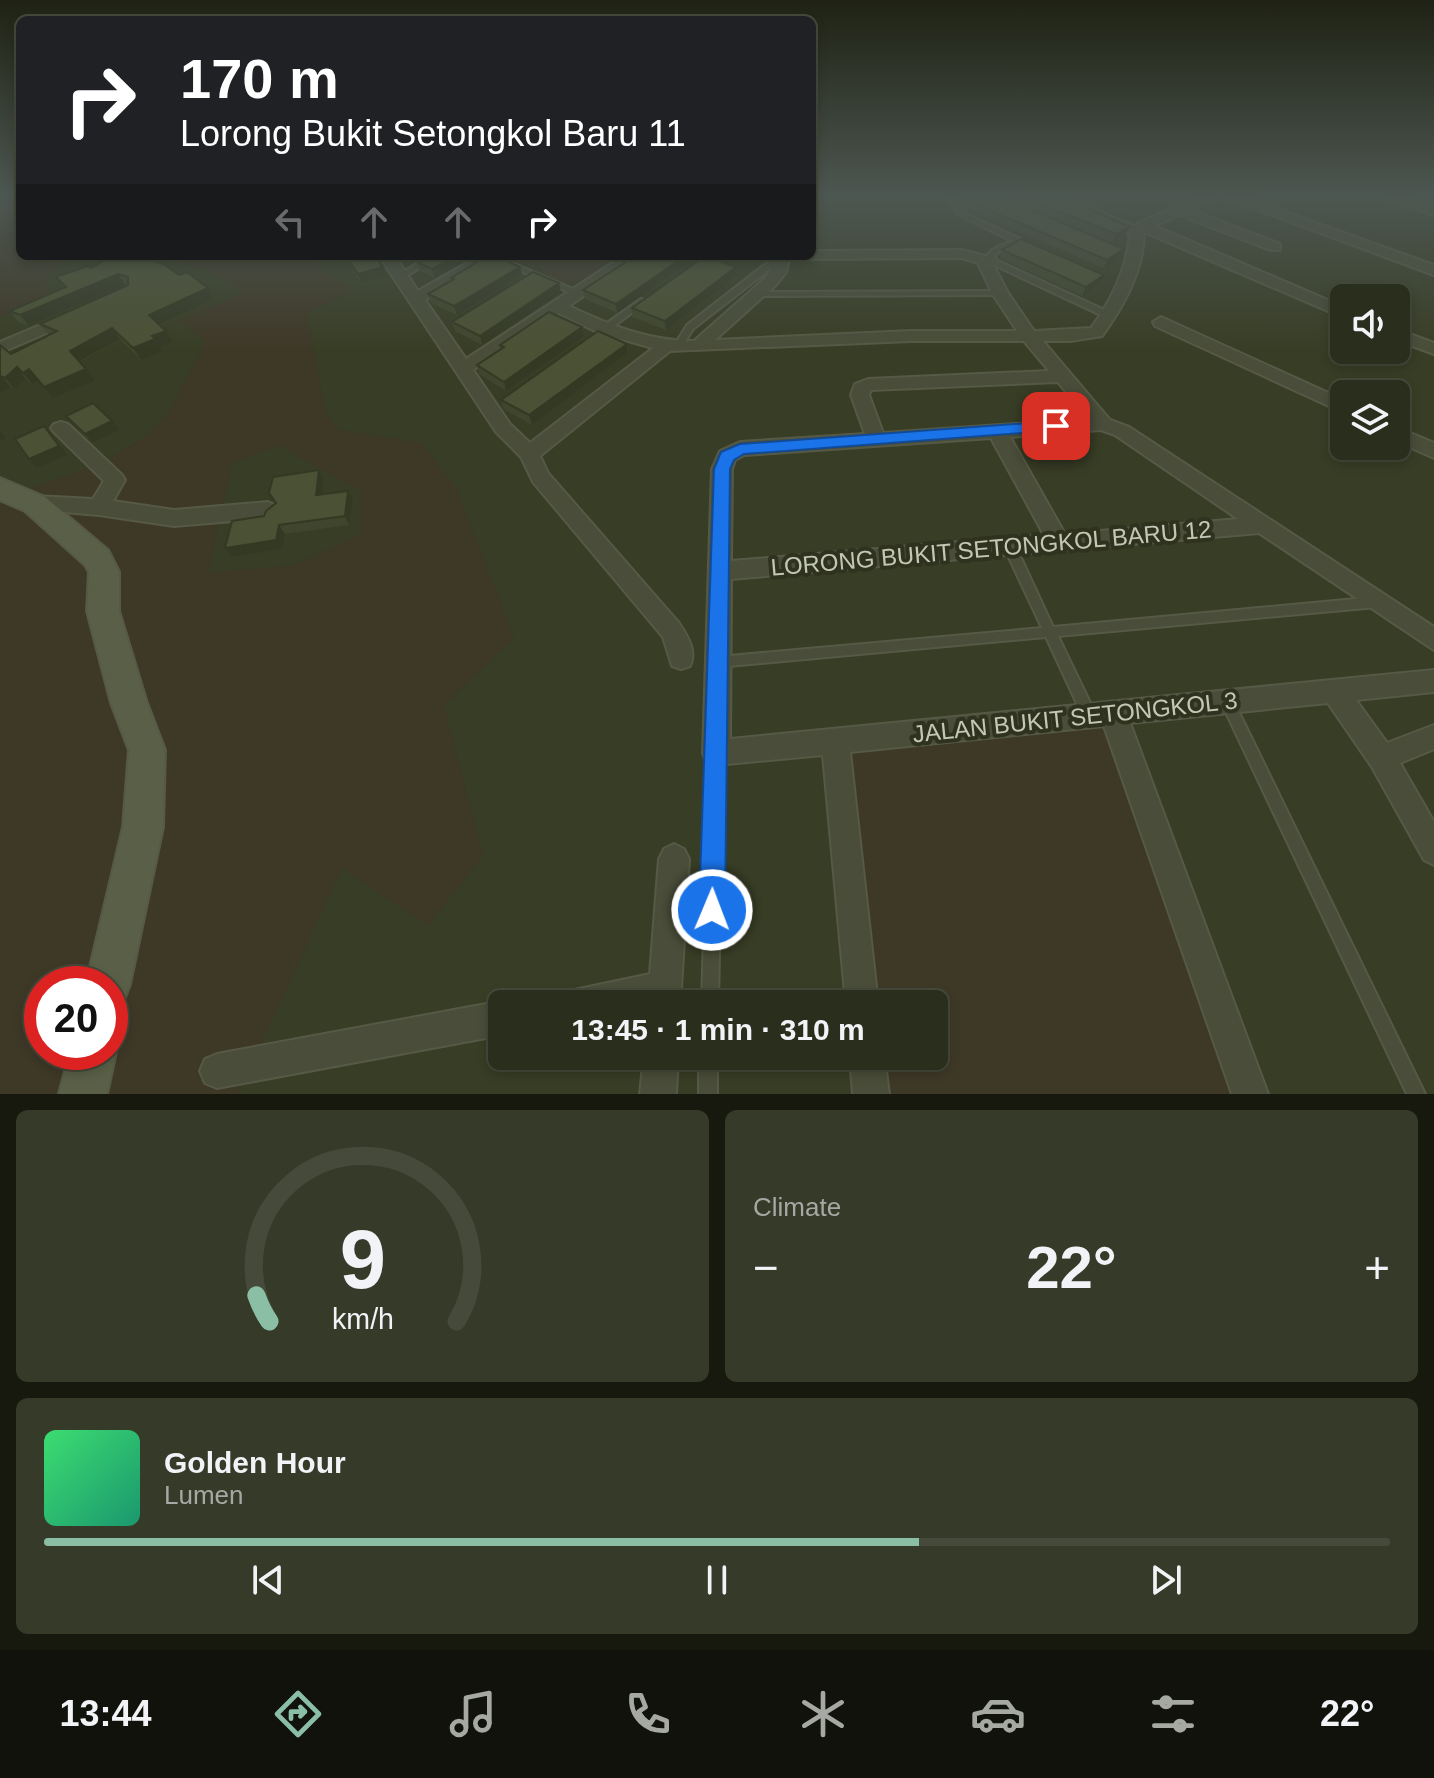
<!DOCTYPE html>
<meta charset="utf-8">
<style>
:root{--surface:#2a2e1c;--page:#363a29;--text:#f1f3f6;--muted:#a5a8a3;--line:#464a3b;--accent:#8abfa5}
body{margin:0;font-family:Arial,sans-serif;background:var(--page);color:var(--text);height:100vh;display:flex;flex-direction:column;font-size:30px;white-space:nowrap}
*{box-sizing:border-box;margin:0}
p{font-size:26px;color:var(--muted)}
.icon{flex:none;width:44px;height:44px;fill:none;stroke:currentColor;stroke-width:2;stroke-linecap:round;stroke-linejoin:round}
.map{position:relative;height:1094px;overflow:hidden}
.side{display:flex;flex-direction:column;gap:16px;padding:16px;background:#17190f;flex:1}
.side>*{flex:none}
.guide{position:absolute;left:16px;top:16px;width:800px;height:244px;border-radius:12px;box-shadow:0 4px 12px #0003,0 0 0 2px var(--line);background:#202124;color:#fff;overflow:hidden}
.controls{position:absolute;left:1330px;top:284px;display:grid;gap:16px}
.controls a{display:grid;place-items:center;width:80px;height:80px;border-radius:12px;background:var(--surface);box-shadow:0 4px 12px #0003,0 0 0 2px var(--line);font-size:40px}
.speed{position:absolute;left:24px;top:966px;display:flex;gap:16px;font-size:40px;font-weight:700;text-align:center}
.speed>*{display:grid;place-content:center;width:104px;height:104px;border-radius:50%;background:var(--surface);box-shadow:0 4px 12px #0003,0 0 0 2px var(--line);line-height:1}
.speed .limit{border:12px solid #d22;background:#fff;color:#111}
.pin{position:absolute;display:grid;place-items:center;width:68px;height:68px;color:#fff;margin:-34px;border-radius:16px;box-shadow:0 4px 12px #0006}
.me{position:absolute;width:88px;margin:-44px;rotate:1deg;stroke-linejoin:round;filter:drop-shadow(0 0 6px #0008)}
.turn{display:flex;align-items:center;gap:28px;height:168px;padding:0 32px;font-size:36px}
.turn .icon{width:104px;height:104px;stroke-width:2.5}
.turn b{display:block;font-size:56px;line-height:68px}
.lanes{display:flex;align-items:center;height:76px;padding:0 32px;background:#0003;justify-content:center;gap:40px;direction:ltr}
.lanes .off{opacity:.35}
.big{font-size:60px;font-weight:600;line-height:1.1}
.side .tile{flex:1;display:flex;flex-direction:column;justify-content:center;gap:12px;min-width:0;padding:0 28px;border-radius:12px;background:var(--page)}
.side .dial{align-items:center;gap:0}
.dial svg{height:208px;overflow:visible;fill:none;stroke:var(--line);stroke-width:7;stroke-linecap:round;text-anchor:middle}
.dial text{fill:var(--text);stroke:none}
.song{display:flex;align-items:center;gap:24px}
.cover{width:96px;height:96px;border-radius:12px;background:linear-gradient(135deg,hsl(140 70% 55%),hsl(160 70% 35%))}
.played{height:8px;border-radius:4px;background:linear-gradient(90deg,var(--accent) 65%,var(--line) 65%)}
.keys{display:flex;justify-content:space-around;direction:ltr}
.heat{display:flex;justify-content:space-between;align-items:center;font-size:44px;direction:ltr}
.side .tiles{flex:1;display:grid;gap:16px;grid-template-columns:1fr 1fr}
.tile:last-child{grid-column:span 2}
.trip{position:absolute;left:488px;top:990px;width:460px;height:80px;border-radius:12px;background:var(--surface);box-shadow:0 4px 12px #0003,0 0 0 2px var(--line);font-weight:600;line-height:80px;text-align:center}
.tabs{display:flex;height:128px;justify-content:space-around;align-items:center;background:#11120b;color:var(--muted)}
.tabs .icon{width:56px;height:56px}
.tabs .selected{color:var(--accent)}
.tabs b{font-size:36px;color:var(--text)}
.map>svg:first-child{display:block}
.green{fill:#3e3827;fill-rule:evenodd}
.lines{fill:none;stroke-linecap:round;stroke-linejoin:round}
.stream{stroke:#333a18;stroke-width:4}
.lane-casing{stroke:#555945;stroke-width:4}
.street-casing{stroke:#555945;stroke-width:4}
.secondary-casing{stroke:#555945;stroke-width:4}
.lane{fill:#494d39;fill-rule:evenodd}
.street{fill:#494d39;fill-rule:evenodd}
.secondary{fill:#5a6047;fill-rule:evenodd}
.wall{fill:#40462d}
.shaded-wall{fill:#343924}
.building{fill:#4b5134;stroke:#343924;stroke-width:2}
.route{fill:#1a73e8;stroke:#114b97;stroke-width:2}
.labels{text-anchor:middle;dominant-baseline:central;stroke-width:8;stroke-linejoin:round;paint-order:stroke}
.street-label{font-size:24px;fill:#c3c8b4;stroke:#2e321e}
</style>
<div class="map">
<svg width="1434" height="1094" viewBox="0 0 1434 1094">
<rect width="100%" height="100%" fill="#383d25"/>
<!-- green -->
<path class="green" d="M0,198H20V202L4,209L20,216V256H56L46,288L55,294L0,316Z
M165,256H254L266,262C304,244 323,270 352,292L307,313L326,414L337,429L422,443L457,490L514,638L444,705L483,856L428,926L342,868L238,1094H0V498C50,482 131,460 164,417C180,394 193,366 206,342L181,320L243,293L219,275ZM278,445L360,491V534L294,565L208,573L232,464ZM42,984H110V1052H42Z
M505,256H623L576,286Z
M1100,709L1231,1094H856L852,1056H934V1004H848L824,736Z"/>
<g class="lines">
<!-- stream -->
<path class="stream" d="M1087,200C1116,206 1150,218 1175,198"/>
<!-- lane casing -->
<g class="lane-casing">
<path id="lane" d="M948,198H954L964,213L1021,239V243L1000,251L995,255L996,260L1111,313V317H1105L990,263L987,255C994,247 1002,245 1012,241L959,215Z
M430,256H439L403,278L396,276Z
M486,256H496L582,293L575,295Z
M778,258L785,260L770,269L693,329L681,348H675L674,346L687,325L764,265Z
M1000,291H1003V295L757,296L753,294L757,292Z
M641,299L648,301L602,335H596V331Z
M1010,543L1016,547L1053,627L1377,597L1381,599L1383,602L1381,605L1377,607L1058,636L1096,715L1094,719L1089,721L1084,719L1046,637L718,667L714,666L712,662L714,658L718,657L1042,628L1004,547Z
M1227,696L1232,698L1425,1094H1407L1221,702L1222,698Z
M716,747L721,749L723,753L718,1004H702L709,753L711,749Z
M699,1056H717V1094H699Z"/>
</g>
<!-- street casing -->
<g class="street-casing">
<path id="street" d="M1048,198H1067L1136,227L1138,223L1195,198H1213L1191,210L1280,244V250H1270L1179,215L1155,226L1344,307V318L1144,232C1144,269 1124,306 1102,336L1070,341H1043L1110,420L1129,427L1434,627V650L1259,533L731,579L730,739L1434,670V692L1356,700L1387,743L1434,725V749L1400,763L1434,822V865L1424,860L1372,767L1328,703L1130,723L1268,1094H1232L1104,726L850,752L878,1004H846L823,755L716,765L706,762L703,753L712,469L720,451L740,442L865,434L851,395L855,384L868,379L1049,371L1024,341H911L670,351L540,456L548,473L679,623C688,637 697,651 690,666L681,669L672,666L663,637L533,482L521,457L496,432L379,256H395L418,291L479,256H498L425,300L466,359L623,256H641L569,306C609,325 649,341 694,341L764,279L770,271L774,256H790L786,272L776,285L715,340L911,331H1017L992,293L978,263L962,258L807,259L804,256H812V251L962,250L989,257L1008,293L1034,331L1091,328C1111,301 1127,268 1130,234ZM558,313L599,333L653,348L530,443L510,424L473,370ZM1058,382L1088,419L883,433L869,395L871,390ZM1101,430L1115,435L1238,519L1065,534L1010,437ZM991,438L1044,535L731,561L732,469L735,460L744,455Z
M1226,198H1246L1434,265V275Z
M1386,198H1407L1434,206V215Z
M69,313L75,315L77,318L75,321L0,353V342Z
M1161,317L1344,400V413L1155,326L1153,322Z
M1396,329L1434,343V354L1396,340Z
M61,422L68,424L122,475L125,480L113,501L174,510L268,502L275,505L279,510L275,515L268,518L174,526L99,515L28,509L25,504L28,499L35,496L93,499L104,481L54,432L51,428L54,424Z
M1396,427L1434,443V458L1396,441Z
M674,844L684,849L689,859L680,1004H561L565,992L650,974L659,859L664,849Z
M502,1001L508,1004H502V1035L217,1088L205,1083L200,1071L205,1059L217,1054Z
M644,1056H678L676,1094H640Z
M850,1056H884L889,1094H853Z"/>
</g>
<!-- secondary casing -->
<g class="secondary-casing">
<path id="secondary" d="M0,478L45,497L108,550L119,572V611L147,703L165,750L163,827L130,984L124,1000L110,1005V984H86L123,827L129,750L111,703L87,611L89,572L85,565L25,511L0,500Z
M110,1037L116,1052L107,1094H59L70,1052H110Z"/>
</g>
<!-- lane -->
<use href="#lane" class="lane"/>
<!-- street -->
<use href="#street" class="street"/>
<!-- secondary -->
<use href="#secondary" class="secondary"/>
</g>
<!-- wall -->
<path class="wall" d="M974,198H1067L1125,235L1113,243L1026,208L1121,257L1104,268L966,210L968,201Z
M1002,250L1104,275L1100,284L1082,296L1000,258Z
M346,256L383,267L386,276L361,283L349,264Z
M399,256H424L408,266Z
M476,256L435,278L420,271L417,262Z
M635,256H698L617,313L585,299L583,290Z
M91,268L179,275L208,288L214,299L159,325L166,331L173,342L160,347L162,351L141,360L120,339L80,362L95,381L53,398L39,381L32,384L26,379L14,389L11,387L0,393V345L11,354L49,335L40,324L126,286L29,326L18,322L10,311L64,288L56,277Z
M522,275L457,315L431,303L428,294L452,281L451,278Z
M736,276L666,330L632,317V308Z
M561,292L482,345L455,331L452,322Z
M582,327L584,336L506,391L479,374L477,365L501,349L500,345Z
M627,344V353L532,425L503,409L501,400Z
M66,416L119,430L92,443L74,425Z
M324,480L322,494L353,500L349,525L285,534L282,549L232,557L276,503Z"/>
<!-- shaded-wall -->
<path class="shaded-wall" d="M1129,227L1125,235L1113,243L1116,234Z
M1124,249L1121,257L1104,268L1107,260Z
M406,256H424L408,266L405,257Z
M457,256H476L435,278L432,269Z
M685,256H698L617,313L616,304Z
M383,267L386,276L361,283L358,274Z
M520,267L522,275L457,315L454,306Z
M736,267V276L666,330L665,321Z
M118,274L125,285L29,326L20,315Z
M1104,275L1100,284L1082,296L1086,287Z
M559,283L561,292L482,345L480,336Z
M208,288L214,299L156,326L149,315Z
M582,327L584,336L506,391L504,382Z
M112,328L120,339L78,362L70,351Z
M166,331L173,342L160,347L162,351L141,360L133,348L152,336Z
M627,344V353L532,425L529,415Z
M17,367L26,379L14,389L5,378Z
M29,369L39,381L32,384L23,373Z
M86,369L95,381L53,398L44,387Z
M0,376H1L11,387L0,393Z
M112,421L119,430L92,443L85,434Z
M44,426L67,455L37,468L29,459Z
M0,431L6,438L0,441Z
M319,470L324,480L321,504L316,495Z
M348,491L353,500L349,525L345,516Z
M279,525L285,534L282,549L232,557L225,548Z"/>
<!-- building -->
<path class="building" d="M974,198H1003L1124,249L1107,260L968,201Z
M1025,198H1067L1129,227L1116,234Z
M1021,239L1104,275L1086,287L1002,250Z
M112,256H133L164,264L179,275L187,272L208,288L149,315L166,331L152,336L155,339L133,348L112,328L70,351L86,369L44,387L29,369L23,373L17,367L5,378L0,376V345L11,354L57,331L40,324L128,285V277L118,274L20,315L10,311L66,287L56,277L88,266L91,268Z
M346,256H375L383,267L358,274Z
M428,256H457L432,269L417,262Z
M487,256H496L520,267L454,306L428,294L454,279L451,278Z
M635,256H685L616,304L583,290Z
M705,256L736,267L665,321L632,308Z
M533,272L559,283L480,336L452,322Z
M549,312L582,327L504,382L477,365L504,347L500,345Z
M598,331L627,344L529,415L501,400Z
M93,403L112,421L85,434L66,416Z
M44,426L59,446L29,459L15,439Z
M319,470L316,495L348,491L345,516L279,525L276,540L225,548L232,521L264,516L266,511L276,503L269,493L273,477Z"/>
<!-- sky -->
<linearGradient id="sky" x2="0" y2="1"><stop stop-color="#1f2214"/><stop offset="0.56" stop-color="#4d5751"/><stop offset="1" stop-color="#4d5751" stop-opacity="0"/></linearGradient>
<rect width="1434" height="351" fill="url(#sky)"/>
<!-- route -->
<path class="route" d="M1056,421L1064,426L1062,430L744,454L734,460L730,469L725,910L721,919L712,923L703,919L699,910L714,469L721,452L740,444Z"/>
<g class="labels">
<!-- street labels -->
<g class="street-label">
<text transform="translate(991 548) rotate(-5)">LORONG BUKIT SETONGKOL BARU 12</text>
<text transform="translate(1075 717) rotate(-6)">JALAN BUKIT SETONGKOL 3</text>
</g>
</g>
</svg>
<div class="controls">
<a><svg class="icon" aria-label="sound" viewBox="0 0 24 24"><path d="M4 9h4l5-4v14l-5-4H4zM17 9q2 3 0 6"/></svg></a>
<a><svg class="icon" aria-label="layers" viewBox="0 0 24 24"><path d="M12 4l9 5-9 5-9-5zM3 14l9 5 9-5"/></svg></a>
</div>
<div class="speed"><div class="limit">20</div></div>
<div class="pin" style="left:1056px;top:426px;background:#d93025"><svg class="icon" aria-label="arrive" viewBox="0 0 24 24"><path d="M6 21V4h12l-3 4 3 4H6"/></svg></div>
<svg class="me" style="left:712px;top:910px" viewBox="-20 -20 40 40"><circle r="17" fill="#1a73e8" stroke="#fff" stroke-width="3"/><path d="M0-11L8 9 0 5-8 9z" fill="#fff"/></svg>
<div class="trip">13:45 · 1 min · 310 m</div>
<div class="guide">
<div class="turn"><svg class="icon" aria-label="right" viewBox="0 0 24 24"><path d="M7 20v-9h11M14 6l5 5-5 5"/></svg><div><b>170 m</b>Lorong Bukit Setongkol Baru 11</div></div>
<div class="lanes"><svg class="icon off" aria-label="left" viewBox="0 0 24 24"><path d="M17 20v-9H6M10 6l-5 5 5 5"/></svg><svg class="icon off" aria-label="ahead" viewBox="0 0 24 24"><path d="M12 20V5M6 11l6-6 6 6"/></svg><svg class="icon off" aria-label="ahead" viewBox="0 0 24 24"><path d="M12 20V5M6 11l6-6 6 6"/></svg><svg class="icon" aria-label="right" viewBox="0 0 24 24"><path d="M7 20v-9h11M14 6l5 5-5 5"/></svg></div>
</div>
</div>
<section class="side">
<div class="tiles">
<div class="tile dial"><svg viewBox="0 0 100 80">
<path d="M14 69A42 42 0 1 1 86 69"/>
<path d="M14 69A42 42 0 0 1 9 59" stroke="#8abfa5"/>
<text x="50" y="56" font-size="32" font-weight="700">9</text>
<text x="50" y="72" font-size="11">km/h</text>
</svg></div>
<div class="tile"><p>Climate</p>
<div class="heat"><a>−</a><b class="big">22°</b><a>+</a></div>
</div>
<div class="tile">
<div class="song"><i class="cover"></i><div><b>Golden Hour</b><p>Lumen</p></div></div>
<div class="played"></div>
<div class="keys"><svg class="icon" aria-label="previous" viewBox="0 0 24 24"><path d="M18 5L8 12l10 7zM5 5v14"/></svg><svg class="icon" aria-label="pause" viewBox="0 0 24 24"><path d="M8 5v14M16 5v14"/></svg><svg class="icon" aria-label="next" viewBox="0 0 24 24"><path d="M6 5l10 7-10 7zM19 5v14"/></svg></div>
</div>
</div>
</section>
<nav class="tabs">
<b>13:44</b>
<svg class="icon selected" aria-label="directions" viewBox="0 0 24 24"><path d="M12 3l9 9-9 9-9-9zM9 14v-3h6M13 9l2 2-2 2"/></svg>
<svg class="icon" aria-label="music" viewBox="0 0 24 24"><path d="M9 18V5l10-2v13"/><circle cx="6" cy="18" r="3"/><circle cx="16" cy="16" r="3"/></svg>
<svg class="icon" aria-label="phone" viewBox="0 0 24 24"><path d="M5 4h4l2 5-3 2q2 4 5 5l2-3 5 2v4C11 20 4 13 5 4z"/></svg>
<svg class="icon" aria-label="climate" viewBox="0 0 24 24"><path d="M12 3v18M4 7l16 10M4 17L20 7"/></svg>
<svg class="icon" aria-label="car" viewBox="0 0 24 24"><path d="M5 17H2v-5l4-1 3-4h7l3 4 3 1v5h-3M9 17h6M6 11h13"/><circle cx="7" cy="17" r="2"/><circle cx="17" cy="17" r="2"/></svg>
<svg class="icon" aria-label="filters" viewBox="0 0 24 24"><path d="M4 7h16M4 17h16"/><circle cx="9" cy="7" r="2"/><circle cx="15" cy="17" r="2"/></svg>
<b>22°</b>
</nav>
